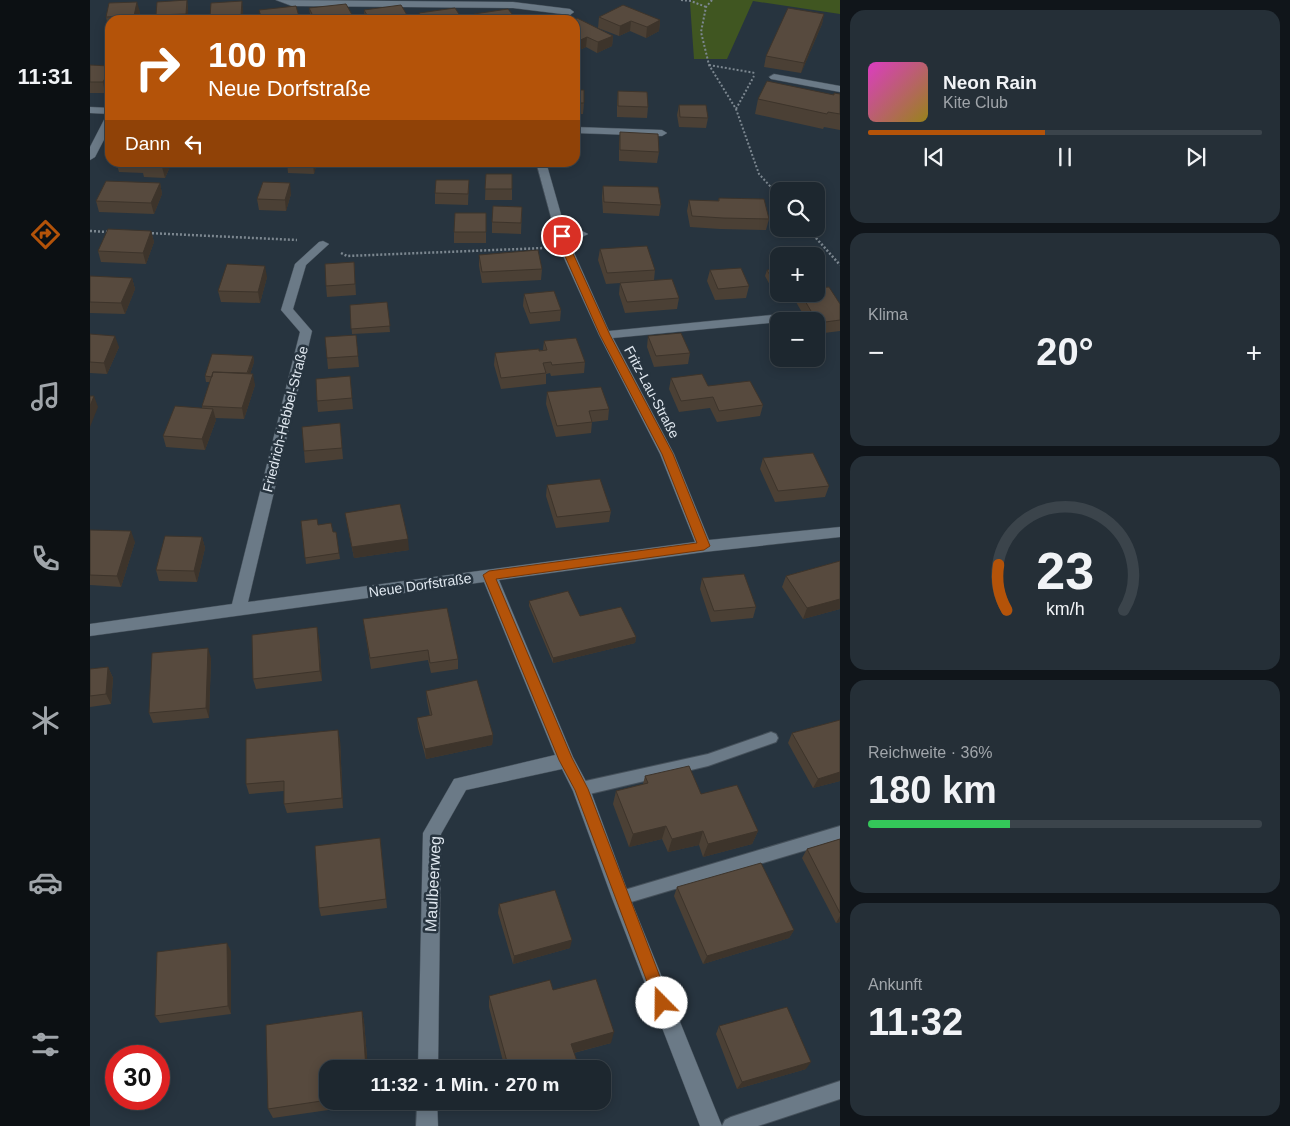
<!DOCTYPE html>
<html lang="de">
<meta charset="utf-8">
<style>
:root{--surface:#1d272f;--page:#252f37;--text:#f1f3f6;--muted:#a0a5aa;--line:#3b444b;--accent:#b45309}
body{margin:0;font-family:Arial,sans-serif;background:var(--page);color:var(--text);height:100vh;display:flex;flex-direction:column;font-size:19px;white-space:nowrap}
*{box-sizing:border-box;margin:0}
p{font-size:16px;color:var(--muted)}
.icon{flex:none;width:28px;height:28px;fill:none;stroke:currentColor;stroke-width:2;stroke-linecap:round;stroke-linejoin:round}
.map{position:relative;flex:1;overflow:hidden}
.sheet{display:flex;flex-direction:column;gap:10px;padding:10px;background:#10151a;width:450px}
.sheet>*{flex:none}
.guide{position:absolute;left:15px;top:15px;width:475px;height:152px;border-radius:15px;box-shadow:0 2px 12px #0003,0 0 0 1px var(--line);background:#b45309;color:#fff;overflow:hidden}
.tools{position:absolute;left:680px;top:182px;display:grid;gap:10px}
.tools a{display:grid;place-items:center;width:55px;height:55px;border-radius:10px;background:var(--surface);box-shadow:0 2px 12px #0003,0 0 0 1px var(--line);font-size:25px}
.speed{position:absolute;left:15px;top:1045px;display:flex;gap:10px;font-size:25px;font-weight:700;text-align:center}
.speed>*{display:grid;place-content:center;width:65px;height:65px;border-radius:50%;background:var(--surface);box-shadow:0 2px 12px #0003,0 0 0 1px var(--line);line-height:1}
.speed .limit{border:8px solid #d22;background:#fff;color:#111}
.pin{position:absolute;display:grid;place-items:center;width:42px;height:42px;color:#fff;margin:-21px;border:2px solid #fff;border-radius:50%;box-shadow:0 1px 5px #0007}
.me{position:absolute;width:55px;margin:-28px;rotate:338deg;stroke-linejoin:round;filter:drop-shadow(0 0 4px #0008)}
.turn{display:flex;align-items:center;gap:18px;height:105px;padding:0 20px;font-size:22px}
.turn .icon{width:65px;height:65px;stroke-width:2.5}
.turn b{display:block;font-size:35px;line-height:42px}
.then{display:flex;align-items:center;height:48px;padding:0 20px;background:#0003;gap:10px;font-size:19px}
.big{font-size:38px;font-weight:600;line-height:1.1}
.sheet .tile{flex:1;display:flex;flex-direction:column;justify-content:center;gap:8px;min-width:0;padding:0 18px;border-radius:15px;background:var(--page)}
.sheet .dial{align-items:center;gap:0}
.dial svg{height:130px;overflow:visible;fill:none;stroke:var(--line);stroke-width:7;stroke-linecap:round;text-anchor:middle}
.dial text{fill:var(--text);stroke:none}
.song{display:flex;align-items:center;gap:15px}
.cover{width:60px;height:60px;border-radius:8px;background:linear-gradient(135deg,hsl(310 70% 55%),hsl(50 70% 35%))}
.played{height:5px;border-radius:2px;background:linear-gradient(90deg,var(--accent) 45%,var(--line) 45%)}
.keys{display:flex;justify-content:space-around;direction:ltr}
.heat{display:flex;justify-content:space-between;align-items:center;font-size:28px;direction:ltr}
.charge{height:8px;border-radius:4px;background:linear-gradient(90deg,#34c759 36%,var(--line) 0)}
.trip{position:absolute;left:229px;top:1060px;width:292px;height:50px;border-radius:15px;background:var(--surface);box-shadow:0 2px 12px #0003,0 0 0 1px var(--line);font-weight:600;line-height:50px;text-align:center}
main{display:flex;flex:1;min-height:0}
.tab-bar{display:flex;flex-direction:column;width:90px;justify-content:space-around;align-items:center;background:#0c1013;color:var(--muted)}
.tab-bar .icon{width:35px;height:35px}
.tab-bar .selected{color:var(--accent)}
.tab-bar b{font-size:22px;color:var(--text)}
.map>svg:first-child{display:block}
.green{fill:#405621}
.lines{fill:none;stroke-linecap:round;stroke-linejoin:round}
.service-casing{stroke:#45505a;stroke-width:2}
.minor-casing{stroke:#45505a;stroke-width:1}
.path-far1{stroke:#7c8790;stroke-width:2;stroke-dasharray:2 2;stroke-linecap:butt}
.path{stroke:#7c8790;stroke-width:2.5;stroke-dasharray:2 2;stroke-linecap:butt}
.service{fill:#6b7a87;fill-rule:evenodd}
.minor{fill:#6b7a87;fill-rule:evenodd}
.wall{fill:#4b4035}
.shaded-wall{fill:#3d342b}
.building{fill:#574a3e;stroke:#3d342b}
.route{fill:#b45309;stroke:#753606}
.labels{text-anchor:middle;dominant-baseline:central;stroke-width:5;stroke-linejoin:round;paint-order:stroke}
.street-label{font-size:14px;fill:#dfe7ef;stroke:#27343f}
.near-street-label{font-size:16px;fill:#dfe7ef;stroke:#27343f}
</style>
<main>
<nav class="tab-bar">
<b>11:31</b>
<svg class="icon selected" aria-label="directions" viewBox="0 0 24 24"><path d="M12 3l9 9-9 9-9-9zM9 14v-3h6M13 9l2 2-2 2"/></svg>
<svg class="icon" aria-label="music" viewBox="0 0 24 24"><path d="M9 18V5l10-2v13"/><circle cx="6" cy="18" r="3"/><circle cx="16" cy="16" r="3"/></svg>
<svg class="icon" aria-label="phone" viewBox="0 0 24 24"><path d="M5 4h4l2 5-3 2q2 4 5 5l2-3 5 2v4C11 20 4 13 5 4z"/></svg>
<svg class="icon" aria-label="climate" viewBox="0 0 24 24"><path d="M12 3v18M4 7l16 10M4 17L20 7"/></svg>
<svg class="icon" aria-label="car" viewBox="0 0 24 24"><path d="M5 17H2v-5l4-1 3-4h7l3 4 3 1v5h-3M9 17h6M6 11h13"/><circle cx="7" cy="17" r="2"/><circle cx="17" cy="17" r="2"/></svg>
<svg class="icon" aria-label="filters" viewBox="0 0 24 24"><path d="M4 7h16M4 17h16"/><circle cx="9" cy="7" r="2"/><circle cx="15" cy="17" r="2"/></svg>
</nav>
<div class="map">
<svg width="750" height="1126" viewBox="0 0 750 1126">
<rect width="100%" height="100%" fill="#27343f"/>
<!-- green -->
<path class="green" d="M602,0H750V14L663,1L637,59H604L600,3Z"/>
<g class="lines">
<!-- service casing -->
<g class="service-casing">
<path id="service" d="M681,732L686,734L688,738L686,742L618,766L491,796L486,794L484,789L486,784L491,782L618,754Z
M750,826V840L531,905L525,903L523,898L525,893L531,891Z
M750,1081V1099L668,1126H632L635,1120L641,1117Z"/>
</g>
<!-- minor casing -->
<g class="minor-casing">
<path id="minor" d="M186,0L423,2L480,9L484,12L480,15L423,8L202,6Z
M684,74L750,86V92L681,79L679,77Z
M0,107L20,108V114L0,113Z
M20,115V128L5,157L0,160V147L15,118Z
M485,127L572,130L577,133L572,136L485,133Z
M446,162H456L476,232L492,231L498,234L492,237L478,239L519,331L691,314L697,318L695,321L689,322L523,338L584,454L619,540L750,527V537L614,552L409,580L483,757L500,789L540,898L632,1126H610L522,898L483,791L472,769L376,790L351,834L348,1069H328L333,833L364,779L465,755L394,582L0,636V624L142,604L210,332L191,310L205,264L229,242L233,241L239,244L216,265L203,309L222,331L158,602L605,542L570,454L509,335L469,247Z
M327,1101H347L348,1126H326Z"/>
</g>
<!-- path-far1 -->
<path class="path-far1" d="M591,0L601,1L616,7
M622,0L616,7L611,32L619,65L646,109L669,174L689,196
M619,65L665,73
M646,109L664,76"/>
<!-- path -->
<path class="path" d="M718,229L750,265
M0,231L19,232
M58,233L207,240
M251,253L257,256L454,248"/>
<!-- service -->
<use href="#service" class="service"/>
<!-- minor -->
<use href="#minor" class="minor"/>
</g>
<!-- wall -->
<path class="wall" d="M97,0L98,11V20H67L66,15Z
M219,8L265,20H221Z
M274,10L320,20H275Z
M153,11V20H121L120,17Z
M50,12L48,20H20V27H18L16,17Z
M329,13L373,20H330Z
M384,14L427,20H384Z
M734,14L732,24L711,73L674,67L676,56Z
M509,17L570,20L569,31L556,38L540,31L529,36L508,28Z
M485,20L523,36L522,46L507,53L496,47L485,52Z
M0,65L20,66V84L15,93H0Z
M485,90L494,103L493,114H485Z
M528,91L558,107L557,118L527,117V102Z
M750,94V130L734,127L733,129L665,114L668,99Z
M589,105L618,118L616,128L589,127L587,115Z
M530,132L569,152L567,163L529,161V143Z
M26,162H82L75,178L54,177L53,173L29,172Z
M197,162H227L224,174L198,173Z
M396,174H422V200H395Z
M379,180L378,205L345,204V193Z
M70,183L72,194L64,214L9,212L6,201Z
M513,186L571,205L569,216L513,213L512,197Z
M201,194L196,211L169,210L167,199Z
M629,198L679,219L676,230L630,229L600,227L597,211L599,200L628,201Z
M432,207L431,234L402,233V222Z
M396,213V243H364V232Z
M61,231L64,242L56,264L11,262L8,251Z
M510,249L565,270L564,280L589,298L587,309L535,313L529,294L530,283L516,284L508,260Z
M389,255L452,269L451,280L392,283L389,266Z
M264,262L266,295L237,297L236,286Z
M689,269V294H726L750,304V331L726,334V321H717L706,302L707,296L687,298L675,276L677,270Z
M620,270L659,286L656,298L625,300L617,281Z
M0,276L42,278L45,289L35,314L0,313Z
M177,277L170,303L131,302L128,291Z
M434,294L471,310L470,321L440,324L433,306Z
M297,302L300,332L262,334L260,305Z
M0,334L29,347L17,374L0,373Z
M266,335L269,367L238,369L237,358Z
M558,336L600,353L598,364L564,367L557,347Z
M454,341L495,362L494,373L461,376L460,373L456,374V384L411,389L404,365L405,353L453,350Z
M163,356L164,362L160,374L165,385L154,419L125,418L126,420L115,450L76,447L73,436L112,408V406L120,382H116L115,376Z
M260,376L263,409L228,412L227,401Z
M581,378L618,386L673,405L670,416L627,422L620,408L589,412L579,389Z
M457,392L519,409L518,420L502,422L501,433L466,437L456,404Z
M250,423L253,459L215,463L214,451Z
M673,458L739,486L735,497L685,502L670,469Z
M457,485L521,511L519,522L466,528L456,496Z
M255,513L319,550L264,558L257,524Z
M211,521L228,525L243,532H246L250,559L216,564Z
M0,530L45,542L31,587L0,585Z
M112,537L115,548L107,582L69,581L66,570Z
M750,561V609L713,619L692,587L696,576Z
M612,578L666,607L663,618L621,622L610,589Z
M439,601L490,616L546,637L545,643L463,663L439,606Z
M273,619L368,659V669L341,673L338,660L281,669Z
M229,638L232,681L166,689L163,679Z
M121,658L119,718L63,723L59,713Z
M18,667L23,678L21,704L0,707V669Z
M336,691L403,735L402,745L336,759L328,728L327,718L340,716L337,701Z
M750,720V781L723,788L698,743L702,733Z
M250,740L253,808L197,813L194,804V791L159,794L156,784Z
M555,776L611,794L668,831L662,844L613,857L609,845L578,852L572,839L539,847L523,804L526,791L553,784Z
M290,838L297,908L231,916L229,908Z
M750,839V922L746,923L712,858L717,849Z
M587,887L704,930L699,938L613,964L584,896Z
M409,904L480,948L423,964L408,913Z
M141,951V1014L70,1023L65,1016Z
M463,990L521,1043L484,1053L488,1064L487,1069H415L399,1007V996Z
M272,1011L274,1022L278,1069H238V1101H280V1104L183,1118L178,1109Z
M629,1026L716,1069L647,1089L626,1034Z"/>
<!-- shaded-wall -->
<path class="shaded-wall" d="M97,0L98,11V20H97L96,14Z
M152,1L153,11V20H151V16Z
M47,2L50,12L48,20H45L44,16Z
M734,14L732,24L711,73L714,63Z
M570,20L569,31L556,38L557,27Z
M541,21L540,31L529,36L530,26Z
M523,36L522,46L507,53L508,42Z
M497,37L496,47L485,52L486,42Z
M20,69V84L15,93L13,82Z
M74,162H82L75,178L72,167Z
M223,162H227L224,174L223,163Z
M70,183L72,194L64,214L61,203Z
M200,183L201,194L196,211L195,200Z
M61,231L64,242L56,264L53,253Z
M175,266L177,277L170,303L168,292Z
M42,278L45,289L35,314L31,303Z
M25,336L29,347L17,374L14,363Z
M163,356L164,362L157,384L156,379Z
M163,374L165,385L154,419L152,408Z
M4,396L8,407L0,427V406Z
M123,409L126,420L115,450L112,439Z
M41,531L45,542L31,587L27,576Z
M112,537L115,548L107,582L104,571Z
M318,539L319,550L264,558L262,547Z
M750,599V609L713,619L717,608Z
M227,627L229,638L232,681L230,671Z
M546,637L545,643L463,663V658Z
M118,648L121,658L119,718L116,708Z
M18,667L23,678L21,704L16,694Z
M248,730L250,740L253,808L252,798Z
M403,735L402,745L336,759L335,749Z
M750,772V781L723,788L728,779Z
M576,826L572,839L539,847L543,834Z
M613,831L609,845L578,852L582,839Z
M668,831L662,844L613,857L618,844Z
M750,916V922L746,923Z
M704,930L699,938L613,964L617,956Z
M482,940L480,948L423,964L424,956Z
M137,943L141,951V1014L138,1006Z
M272,1011L274,1022L278,1069H276Z
M524,1032L521,1043L479,1054L481,1044Z
M721,1062L716,1069L647,1089L652,1082Z
M488,1064L487,1069H470Z"/>
<!-- building -->
<path class="building" d="M97,0L96,14L66,15L67,2Z
M152,1L151,16L120,17L121,3Z
M47,2L44,16L16,17L19,3Z
M256,4L265,20H225L219,8Z
M311,5L320,20H280L274,10Z
M533,5L570,20L557,27L541,21L530,26L509,17Z
M206,6L210,20H172L169,10Z
M365,8L373,20H334L329,13Z
M698,8L734,14L714,63L676,56Z
M418,9L427,20H388L384,14Z
M487,18L523,36L508,42L497,37L486,42L485,20H484Z
M0,65L20,66V69L13,82H0Z
M677,81L744,95V93L750,94V114L738,112L737,114L668,99Z
M485,90H494V103H485Z
M528,91L557,92L558,107L528,106Z
M589,105H616L618,118L590,117Z
M530,132L568,134L569,152L530,150Z
M49,162H74L72,167L52,166L53,163Z
M199,162H223V163Z
M396,174H422V189H395Z
M346,180H379L378,194L345,193Z
M16,181L70,183L61,203L6,201Z
M173,182L200,183L195,200L167,199Z
M513,186L568,187L571,205L514,202Z
M629,198L674,199L679,219L633,218L602,216L599,200L629,201Z
M403,206L432,207L431,223L402,222Z
M365,213H396V232H364Z
M18,229L61,231L53,253L8,251Z
M557,246L565,270L517,273L510,249Z
M448,250L452,269L392,272L389,255Z
M264,262L265,284L236,286L235,264Z
M137,264L175,266L168,292L128,291Z
M651,268L659,286L628,289L620,270Z
M689,269V292L677,270Z
M0,276L42,278L31,303L0,302Z
M582,279L589,298L537,302L530,283Z
M739,287L750,304V320L728,323L711,294H726V288Z
M464,291L471,310L440,313L434,294Z
M297,302L300,326L261,329L260,305Z
M591,333L600,353L566,356L558,336Z
M0,334L25,336L14,363L0,362Z
M266,335L268,356L237,358L235,337Z
M486,338L495,362L462,365L461,362L453,363L456,373L411,378L405,353L449,349V351L457,350L454,341Z
M122,354L163,356L157,373L123,372L122,377L115,376Z
M123,372L163,374L152,408L112,406Z
M612,374L618,386L660,381L673,405L629,411L623,397L591,401L581,378Z
M260,376L262,398L227,401L226,379Z
M511,387L519,409L499,411L502,422L467,426L457,392Z
M0,396H4L0,406Z
M85,406L123,409L112,439L73,436Z
M250,423L252,448L214,451L212,427Z
M723,453L739,486L688,491L673,458Z
M510,479L521,511L467,517L457,485Z
M310,504L318,539L262,547L255,513Z
M227,519L228,525L241,523L243,532H246L249,553L215,558L211,521Z
M0,530L41,531L27,576L0,575Z
M75,536L112,537L104,571L66,570Z
M750,561V599L717,608L696,576Z
M654,574L666,607L624,611L612,578Z
M478,591L490,616L531,607L546,637L463,658L439,601Z
M357,608L368,659L340,663L338,650L280,658L273,619Z
M227,627L230,671L163,679L162,635Z
M118,648L116,708L59,713L62,653Z
M18,667L16,694L0,696V669Z
M387,680L403,735L335,749L327,718L342,715L336,691Z
M750,720V772L728,779L702,733Z
M248,730L252,798L194,804V781L156,784V739Z
M599,766L611,794L647,785L668,831L618,844L613,831L582,839L576,826L543,834L526,791L558,783L555,776Z
M290,838L296,899L229,908L225,846Z
M750,839V913L717,849Z
M671,863L704,930L617,956L587,887Z
M465,890L482,940L424,956L409,904Z
M137,943L138,1006L65,1016L67,952Z
M506,979L524,1032L481,1044L488,1064L470,1069H419L399,996L460,980L463,990Z
M697,1007L721,1062L652,1082L629,1026Z
M272,1011L276,1069H238V1100L178,1109L176,1025Z"/>
<!-- route -->
<path class="route" d="M472,233L476,236L480,247L520,335L583,454L620,546L614,550L406,579L482,758L498,789L580,1003L578,1008L572,1011L567,1008L565,1003L485,790L469,760L393,575L399,571L607,543L572,454L510,335L471,247L468,236Z"/>
<g class="labels">
<!-- street labels -->
<g class="street-label">
<text transform="translate(562 392) rotate(62)">Fritz-Lau-Straße</text>
<text transform="translate(195 419) rotate(-76)">Friedrich-Hebbel-Straße</text>
<text transform="translate(330 585) rotate(-8)">Neue Dorfstraße</text>
</g>
<!-- near-street labels -->
<g class="near-street-label">
<text transform="translate(343 884) rotate(-87)">Maulbeerweg</text>
</g>
</g>
</svg>
<div class="tools">
<a><svg class="icon" aria-label="search" viewBox="0 0 24 24"><circle cx="10" cy="10" r="6"/><path d="M15 15l6 6"/></svg></a>
<a>+</a>
<a>−</a>
</div>
<div class="speed"><div class="limit">30</div></div>
<div class="pin" style="left:472px;top:236px;background:#d93025"><svg class="icon" aria-label="arrive" viewBox="0 0 24 24"><path d="M6 21V4h12l-3 4 3 4H6"/></svg></div>
<svg class="me" style="left:572px;top:1003px" viewBox="-20 -20 40 40"><circle r="19" fill="#fff"/><path d="M0-13L10 11 0 6-10 11z" fill="#b45309"/></svg>
<div class="trip">11:32 · 1 Min. · 270 m</div>
<div class="guide">
<div class="turn"><svg class="icon" aria-label="right" viewBox="0 0 24 24"><path d="M7 20v-9h11M14 6l5 5-5 5"/></svg><div><b>100 m</b>Neue Dorfstraße</div></div>
<div class="then">Dann<svg class="icon" aria-label="left" viewBox="0 0 24 24"><path d="M17 20v-9H6M10 6l-5 5 5 5"/></svg></div>
</div>
</div>
<section class="sheet">
<div class="tile">
<div class="song"><i class="cover"></i><div><b>Neon Rain</b><p>Kite Club</p></div></div>
<div class="played"></div>
<div class="keys"><svg class="icon" aria-label="previous" viewBox="0 0 24 24"><path d="M18 5L8 12l10 7zM5 5v14"/></svg><svg class="icon" aria-label="pause" viewBox="0 0 24 24"><path d="M8 5v14M16 5v14"/></svg><svg class="icon" aria-label="next" viewBox="0 0 24 24"><path d="M6 5l10 7-10 7zM19 5v14"/></svg></div>
</div>
<div class="tile"><p>Klima</p>
<div class="heat"><a>−</a><b class="big">20°</b><a>+</a></div>
</div>
<div class="tile dial"><svg viewBox="0 0 100 80">
<path d="M14 69A42 42 0 1 1 86 69"/>
<path d="M14 69A42 42 0 0 1 9 41" stroke="#b45309"/>
<text x="50" y="56" font-size="32" font-weight="700">23</text>
<text x="50" y="72" font-size="11">km/h</text>
</svg></div>
<div class="tile"><p>Reichweite · 36%</p><b class="big">180 km</b><div class="charge"></div></div>
<div class="tile"><p>Ankunft</p><b class="big">11:32</b></div>
</section>
</main>
